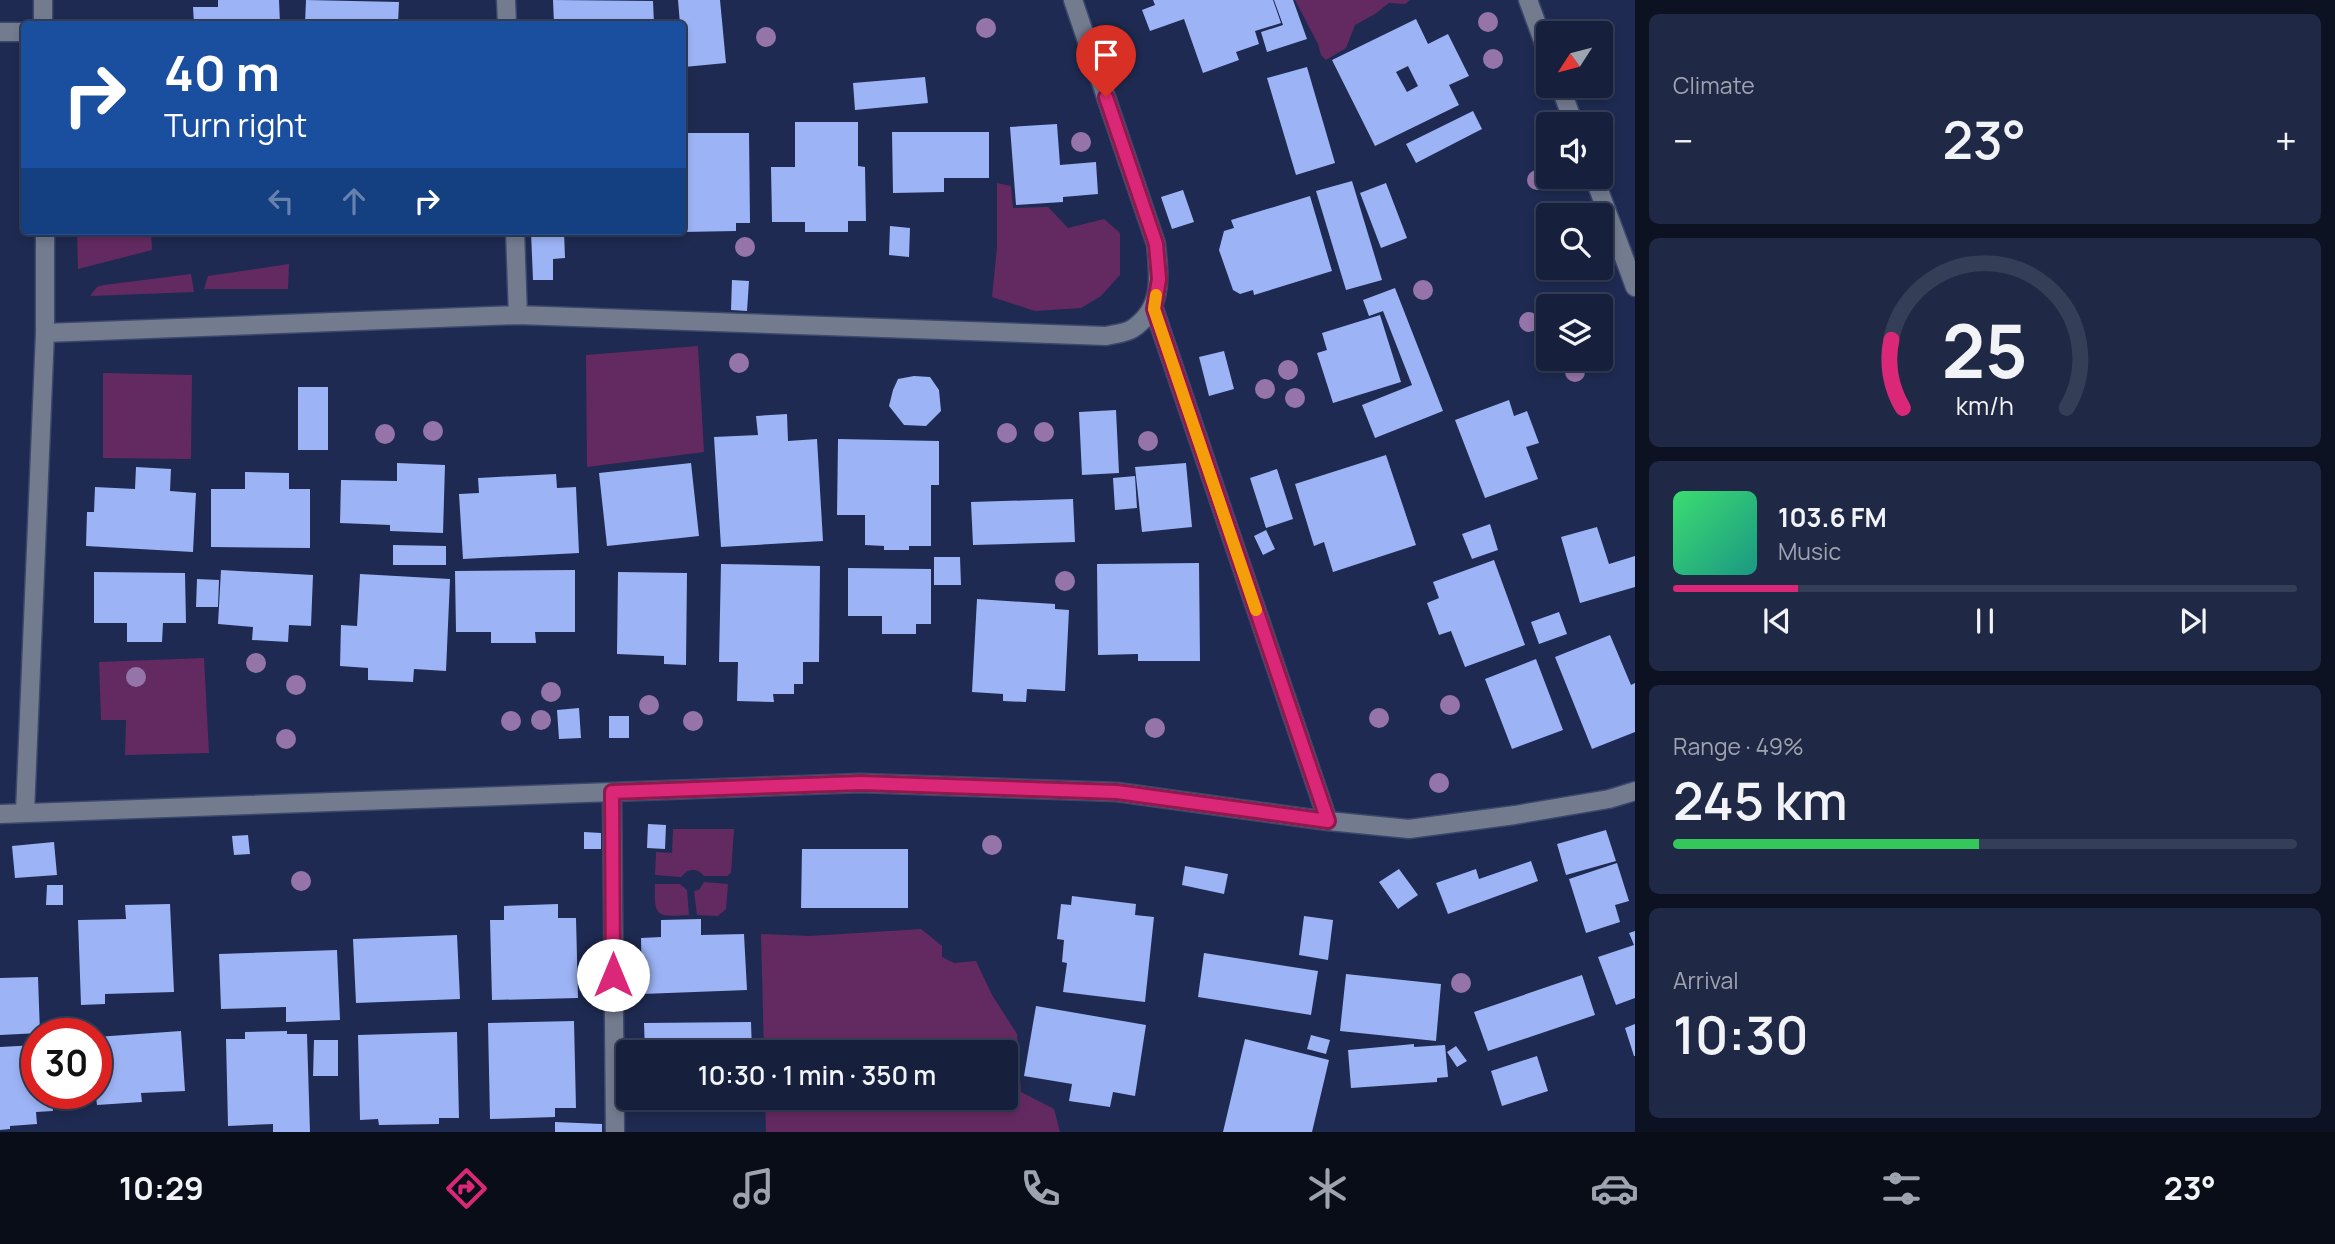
<!DOCTYPE html>
<meta charset="utf-8">
<style>
:root{--surface:#16203d;--page:#1f2844;--text:#f1f3f6;--muted:#9ea3b0;--line:#353e57;--accent:#db2777}
body{margin:0;font-family:Manrope,sans-serif;background:var(--page);color:var(--text);height:100vh;display:flex;flex-direction:column;font-size:26px;white-space:nowrap}
*{box-sizing:border-box;margin:0}
p{font-size:23px;color:var(--muted)}
.icon{flex:none;width:38px;height:38px;fill:none;stroke:currentColor;stroke-width:2;stroke-linecap:round;stroke-linejoin:round}
.map{position:relative;flex:1;overflow:hidden}
.side{display:flex;flex-direction:column;gap:14px;padding:14px;background:#0c1222;width:700px}
.side>*{flex:none}
.banner{position:absolute;left:21px;top:21px;width:665px;height:214px;border-radius:7px;box-shadow:0 4px 10px #0003,0 0 0 2px var(--line);background:#1a4fa0;color:#fff;overflow:hidden}
.needle{width:46px;rotate:234deg}
.buttons{position:absolute;left:1536px;top:21px;display:grid;gap:14px}
.buttons a{display:grid;place-items:center;width:77px;height:77px;border-radius:7px;background:var(--surface);box-shadow:0 4px 10px #0003,0 0 0 2px var(--line);font-size:35px}
.speed{position:absolute;left:21px;top:1018px;display:flex;gap:14px;font-size:35px;font-weight:700;text-align:center}
.speed>*{display:grid;place-content:center;width:91px;height:91px;border-radius:50%;background:var(--surface);box-shadow:0 4px 10px #0003,0 0 0 2px var(--line);line-height:1}
.speed .limit{border:10px solid #d22;background:#fff;color:#111}
.pin{position:absolute;display:grid;place-items:center;width:60px;height:60px;color:#fff;margin:-72px -30px;border-radius:50% 50% 50% 0;rotate:-45deg;box-shadow:0 0 7px #0007}
.pin .icon{rotate:45deg}
.me{position:absolute;width:77px;margin:-38px;rotate:0deg;stroke-linejoin:round;filter:drop-shadow(0 0 5px #0008)}
.turn{display:flex;align-items:center;gap:24px;height:147px;padding:0 28px;font-size:32px}
.turn .icon{width:91px;height:91px;stroke-width:2.5}
.turn b{display:block;font-size:49px;line-height:60px}
.lanes{display:flex;align-items:center;height:66px;padding:0 28px;background:#0003;justify-content:center;gap:35px;direction:ltr}
.lanes .off{opacity:.35}
.big{font-size:52px;font-weight:600;line-height:1.1}
.side .card{flex:1;display:flex;flex-direction:column;justify-content:center;gap:10px;min-width:0;padding:0 24px;border-radius:10px;background:var(--page)}
.side .dial{align-items:center;gap:0}
.dial svg{height:182px;overflow:visible;fill:none;stroke:var(--line);stroke-width:7;stroke-linecap:round;text-anchor:middle}
.dial text{fill:var(--text);stroke:none}
.song{display:flex;align-items:center;gap:21px}
.cover{width:84px;height:84px;border-radius:10px;background:linear-gradient(135deg,hsl(140 70% 55%),hsl(170 70% 35%))}
.played{height:7px;border-radius:4px;background:linear-gradient(90deg,var(--accent) 20%,var(--line) 20%)}
.keys{display:flex;justify-content:space-around;direction:ltr}
.heat{display:flex;justify-content:space-between;align-items:center;font-size:38px;direction:ltr}
.charge{height:10px;border-radius:5px;background:linear-gradient(90deg,#34c759 49%,var(--line) 0)}
.trip{position:absolute;left:616px;top:1040px;width:402px;height:70px;border-radius:7px;background:var(--surface);box-shadow:0 4px 10px #0003,0 0 0 2px var(--line);font-weight:600;line-height:70px;text-align:center}
.dock{display:flex;height:112px;justify-content:space-around;align-items:center;background:#090d18;color:var(--muted)}
.dock .icon{width:49px;height:49px}
.dock .selected{color:var(--accent)}
.dock b{font-size:32px;color:var(--text)}
main{display:flex;flex:1;min-height:0}
.map>svg:first-child{display:block}
.green{fill:#632a62}
.building{fill:#9cb3f5;fill-rule:evenodd}
.lines{fill:none;stroke-linecap:round;stroke-linejoin:round}
.minor-casing{stroke:#3b476b;stroke-width:21}
.minor{stroke:#737b8f;stroke-width:18}
.tree{fill:#9474a9}
.route-casing{stroke:#8e194d;stroke-width:18}
.route{stroke:#db2777;stroke-width:12}
.slow{stroke:#f59e0b;stroke-width:12}
</style>
<main>
<div class="map">
<svg width="1635" height="1132" viewBox="0 0 1635 1132">
<rect width="100%" height="100%" fill="#1e2a51"/>
<!-- green -->
<path class="green" d="M1295,0H1410L1405,4L1389,3L1375,14L1355,25L1346,48L1326,60L1321,55L1318,44Z
M997,183L1011,186L1013,208L1048,207L1068,228L1104,219L1120,233V275L1101,296L1081,308L1035,311L992,297L997,248Z
M77,231H151L152,250L78,269Z
M289,264L288,289H204L208,276Z
M191,274L194,292L90,296L97,287L104,285Z
M698,346L704,452L587,467L586,355Z
M103,373L192,375L191,459L103,458Z
M204,658L209,753L125,755L126,720H101L99,662Z
M673,829H734L731,873L727,876H704C697,867 688,868 681,877L655,875L656,852L672,853Z
M704,882L728,884L726,909L718,916L697,915L694,891L699,890Z
M655,884H680L687,890L689,915C656,917 654,917 655,884Z
M921,929L942,946V957L954,963L976,961L992,995L1017,1034L1021,1092L1054,1109L1060,1132H766L765,1097H1006V1052H764L761,934L810,936Z"/>
<!-- building -->
<path class="building" d="M218,0H279L280,24H194L193,7H218Z
M306,0L399,2L398,24H305Z
M553,0L653,1L654,24H554Z
M678,0H720L726,63L684,67L682,24H680Z
M1153,0H1273L1281,23L1255,31L1259,44L1236,52L1239,60L1203,73L1184,19L1150,31L1142,10L1155,5Z
M1274,0H1293L1307,39L1267,52L1261,32L1283,25Z
M1416,19L1428,44L1448,34L1469,76L1449,85L1459,105L1375,146L1332,60ZM1408,66L1418,86L1407,92L1396,72Z
M1307,67L1335,163L1296,175L1267,78Z
M925,77L928,103L855,110L853,83Z
M1473,111L1482,129L1416,163L1406,144Z
M795,122H858V166L865,167L866,221H848V232H805V222H772L771,167H795Z
M1057,124L1060,165L1096,162L1098,194L1063,197V202L1016,205L1010,127Z
M892,132H989V178H944V192L893,193Z
M682,133H749L750,223H736V231L682,232Z
M1352,181L1382,280L1346,290L1316,191Z
M1386,183L1407,238L1381,248L1360,193Z
M1183,190L1194,222L1172,229L1161,197Z
M1310,196L1332,271L1254,295L1253,290L1240,294L1233,290L1219,250L1224,231L1234,228L1231,220Z
M890,226L910,228L909,257L889,255Z
M564,231L565,258L553,259V280H533L531,232Z
M732,280L749,281L747,311L731,310Z
M1395,288L1443,411L1375,438L1362,405L1412,385L1383,311L1369,316L1363,300Z
M1380,315L1401,382L1333,403L1317,353L1327,350L1322,333Z
M1224,351L1234,389L1209,396L1199,357Z
M914,376L930,377L939,390L941,411L926,426L904,425L889,406L893,390L898,379Z
M298,387H328V450H298Z
M1509,400L1514,416L1527,411L1539,443L1526,447L1538,479L1485,498L1455,420Z
M1116,410L1119,473L1082,475L1079,412Z
M787,414L788,441L817,439L823,541L721,547L714,437L758,435L756,416Z
M838,439L939,441V485H931V546H909V550H884V546L865,545V515H837Z
M1386,455L1416,545L1333,572L1324,542L1314,546L1295,484Z
M397,463L445,465L443,533L390,531V525L340,523L341,480L397,481Z
M691,463L699,536L607,546L599,473Z
M1186,463L1192,527L1142,532L1135,467Z
M136,467L171,469L170,491L196,493L193,552L86,546L87,512H94L95,487L135,489Z
M1277,469L1293,519L1266,528L1250,478Z
M245,472L289,473V489H310V548L211,547V489H245Z
M556,474L557,488L576,487L579,553L463,559L459,494L479,493L478,478Z
M1135,476L1137,508L1115,510L1113,478Z
M1073,499L1075,542L973,545L971,502Z
M1490,524L1498,550L1472,559L1462,534Z
M1597,527L1609,564L1635,556V587L1580,603L1561,537Z
M1266,530L1275,549L1263,555L1254,536Z
M393,545L446,546V565H393Z
M934,557H960L961,585H934Z
M1494,560L1525,645L1465,667L1451,631L1439,635L1427,603L1439,598L1433,582Z
M1199,563L1200,661H1138V654L1098,655L1097,564Z
M721,564L820,566L819,662H803V684H794V694H773L774,702L737,701L738,662H719Z
M848,568L931,569V624H916V634H882V616H848Z
M221,570L313,575L311,626L289,625L288,642L252,640L253,627L218,624Z
M575,570V632H535L536,643H491V632H456L455,571Z
M94,572L185,573L186,623H163L162,642H127V623H94Z
M618,572L687,573L686,665L664,664V656L617,654Z
M360,574L450,579L446,671L414,669L413,682L368,680V668L340,666L341,625L357,626Z
M197,579L219,580L218,607H196Z
M977,599L1055,604V609L1069,610L1065,691L1027,689L1026,702L1003,701V694L972,692Z
M1559,612L1567,634L1539,644L1531,622Z
M1610,635L1631,685L1635,683V732L1592,749L1555,657Z
M1536,659L1563,730L1512,749L1485,679Z
M579,708L581,738L559,739L557,710Z
M609,716H629V738H609Z
M648,824L666,825L665,849L647,848Z
M1606,830L1616,861L1566,875L1557,844Z
M584,832L601,833V849H584Z
M248,835L250,854L234,855L232,836Z
M54,842L57,875L15,878L12,846Z
M802,849H908V908H801Z
M1531,861L1538,881L1448,914L1436,883L1476,869L1479,879Z
M1617,863L1629,901L1615,905L1620,922L1586,933L1569,879Z
M1185,866L1228,874L1224,894L1182,885Z
M1399,869L1418,895L1398,909L1379,882Z
M47,885H63V905H46Z
M1072,896L1136,904L1135,915L1154,917L1145,1002L1063,992L1067,963L1062,962L1064,940L1057,939L1061,904L1071,905Z
M170,904L174,992L105,994V1004L81,1005L78,920L126,919L125,905Z
M558,904V918H576L578,998L492,1000L490,920H504V906Z
M1304,916L1333,920L1328,960L1299,955Z
M701,919V935L744,934L747,990L642,994L641,938L661,937V920Z
M1635,931V998L1616,1005L1598,957L1634,945L1629,933Z
M457,935L460,999L356,1003L353,939Z
M337,950L340,1020L286,1022V1007L221,1009L219,954Z
M1204,953L1318,971L1311,1015L1198,997Z
M1346,974L1441,984L1436,1041L1340,1031Z
M1582,975L1595,1015L1488,1051L1474,1012Z
M38,977L40,1033L0,1035V978Z
M1036,1006L1146,1025L1135,1096L1113,1092L1110,1107L1069,1101L1072,1084L1024,1076Z
M574,1021L576,1108H555V1117L490,1119L488,1023Z
M751,1022L752,1052H645L644,1023Z
M1635,1024V1056H1634L1625,1028Z
M181,1031L185,1091L141,1093L142,1102L97,1105L96,1097L76,1098V1094H96V1037Z
M287,1031V1034H307L310,1132H273V1124L228,1126L226,1039H245V1032Z
M457,1032L459,1118H439V1124L379,1125L378,1119L360,1120L358,1035Z
M1311,1035L1330,1040L1326,1054L1307,1049Z
M1245,1039L1329,1060L1312,1132H1223Z
M314,1040H338V1076H313Z
M1414,1044V1047L1445,1045L1448,1077L1437,1078V1082L1351,1088L1348,1050Z
M37,1045V1094H52L53,1111L36,1112L37,1124L10,1126V1129L0,1130V1047Z
M1456,1046L1467,1061L1457,1067L1447,1052Z
M1537,1056L1548,1091L1502,1106L1491,1071Z
M686,1097H725V1110L686,1111Z
M555,1122L602,1124V1132H555Z"/>
<g class="lines">
<!-- minor casing -->
<g class="minor-casing">
<path id="minor" d="M43,0V24
M506,0L507,24
M1528,0L1549,57
M0,32H24
M1560,86L1574,124
M1594,177L1635,287
M515,231L518,315
M1154,309L1328,821
M45,333L518,315L1106,336C1114,334 1126,333 1132,329C1164,308 1159,276 1156,244L1073,0
M612,792L615,1132
M25,812L45,333V231
M0,814L861,783L1117,792L1328,821L1409,829L1515,815L1609,799L1635,791"/>
</g>
<!-- minor -->
<use href="#minor" class="minor"/>
</g>
<!-- trees -->
<g class="tree">
<circle cx="1488" cy="22" r="10"/>
<circle cx="986" cy="28" r="10"/>
<circle cx="766" cy="37" r="10"/>
<circle cx="1493" cy="59" r="10"/>
<circle cx="1081" cy="142" r="10"/>
<circle cx="1537" cy="180" r="10"/>
<circle cx="745" cy="247" r="10"/>
<circle cx="1423" cy="290" r="10"/>
<circle cx="1529" cy="322" r="10"/>
<circle cx="739" cy="363" r="10"/>
<circle cx="1288" cy="370" r="10"/>
<circle cx="1575" cy="372" r="10"/>
<circle cx="1265" cy="389" r="10"/>
<circle cx="1295" cy="398" r="10"/>
<circle cx="433" cy="431" r="10"/>
<circle cx="1044" cy="432" r="10"/>
<circle cx="1007" cy="433" r="10"/>
<circle cx="385" cy="434" r="10"/>
<circle cx="1148" cy="441" r="10"/>
<circle cx="1065" cy="581" r="10"/>
<circle cx="256" cy="663" r="10"/>
<circle cx="136" cy="677" r="10"/>
<circle cx="296" cy="685" r="10"/>
<circle cx="551" cy="692" r="10"/>
<circle cx="649" cy="705" r="10"/>
<circle cx="1450" cy="705" r="10"/>
<circle cx="1379" cy="718" r="10"/>
<circle cx="541" cy="720" r="10"/>
<circle cx="511" cy="721" r="10"/>
<circle cx="693" cy="721" r="10"/>
<circle cx="1155" cy="728" r="10"/>
<circle cx="286" cy="739" r="10"/>
<circle cx="1439" cy="783" r="10"/>
<circle cx="992" cy="845" r="10"/>
<circle cx="301" cy="881" r="10"/>
<circle cx="1461" cy="983" r="10"/>
</g>
<g class="lines">
<!-- route casing -->
<g class="route-casing">
<path id="route" d="M613,975L612,792L861,783L1117,792L1328,821L1154,309L1159,279L1156,244L1106,97"/>
</g>
<!-- route -->
<use href="#route" class="route"/>
<!-- slow -->
<path class="slow" d="M1156,295L1154,309L1256,610"/>
</g>
</svg>
<div class="buttons">
<a><svg class="needle" viewBox="-14 -14 28 28"><path d="M0-13l5 13h-10z" fill="#e53935"/><path d="M0 13l5-13h-10z" fill="#9ea3b0"/></svg></a>
<a><svg class="icon" aria-label="sound" viewBox="0 0 24 24"><path d="M4 9h4l5-4v14l-5-4H4zM17 9q2 3 0 6"/></svg></a>
<a><svg class="icon" aria-label="search" viewBox="0 0 24 24"><circle cx="10" cy="10" r="6"/><path d="M15 15l6 6"/></svg></a>
<a><svg class="icon" aria-label="layers" viewBox="0 0 24 24"><path d="M12 4l9 5-9 5-9-5zM3 14l9 5 9-5"/></svg></a>
</div>
<div class="speed"><div class="limit">30</div></div>
<div class="pin" style="left:1106px;top:97px;background:#d93025"><svg class="icon" aria-label="arrive" viewBox="0 0 24 24"><path d="M6 21V4h12l-3 4 3 4H6"/></svg></div>
<svg class="me" style="left:613px;top:975px" viewBox="-20 -20 40 40"><circle r="19" fill="#fff"/><path d="M0-13L10 11 0 6-10 11z" fill="#db2777"/></svg>
<div class="trip">10:30 · 1 min · 350 m</div>
<div class="banner">
<div class="turn"><svg class="icon" aria-label="right" viewBox="0 0 24 24"><path d="M7 20v-9h11M14 6l5 5-5 5"/></svg><div><b>40 m</b>Turn right</div></div>
<div class="lanes"><svg class="icon off" aria-label="left" viewBox="0 0 24 24"><path d="M17 20v-9H6M10 6l-5 5 5 5"/></svg><svg class="icon off" aria-label="ahead" viewBox="0 0 24 24"><path d="M12 20V5M6 11l6-6 6 6"/></svg><svg class="icon" aria-label="right" viewBox="0 0 24 24"><path d="M7 20v-9h11M14 6l5 5-5 5"/></svg></div>
</div>
</div>
<section class="side">
<div class="card"><p>Climate</p>
<div class="heat"><a>−</a><b class="big">23°</b><a>+</a></div>
</div>
<div class="card dial"><svg viewBox="0 0 100 80">
<path d="M14 69A42 42 0 1 1 86 69"/>
<path d="M14 69A42 42 0 0 1 9 39" stroke="#db2777"/>
<text x="50" y="56" font-size="32" font-weight="700">25</text>
<text x="50" y="72" font-size="11">km/h</text>
</svg></div>
<div class="card">
<div class="song"><i class="cover"></i><div><b>103.6 FM</b><p>Music</p></div></div>
<div class="played"></div>
<div class="keys"><svg class="icon" aria-label="previous" viewBox="0 0 24 24"><path d="M18 5L8 12l10 7zM5 5v14"/></svg><svg class="icon" aria-label="pause" viewBox="0 0 24 24"><path d="M8 5v14M16 5v14"/></svg><svg class="icon" aria-label="next" viewBox="0 0 24 24"><path d="M6 5l10 7-10 7zM19 5v14"/></svg></div>
</div>
<div class="card"><p>Range · 49%</p><b class="big">245 km</b><div class="charge"></div></div>
<div class="card"><p>Arrival</p><b class="big">10:30</b></div>
</section>
</main>
<nav class="dock">
<b>10:29</b>
<svg class="icon selected" aria-label="directions" viewBox="0 0 24 24"><path d="M12 3l9 9-9 9-9-9zM9 14v-3h6M13 9l2 2-2 2"/></svg>
<svg class="icon" aria-label="music" viewBox="0 0 24 24"><path d="M9 18V5l10-2v13"/><circle cx="6" cy="18" r="3"/><circle cx="16" cy="16" r="3"/></svg>
<svg class="icon" aria-label="phone" viewBox="0 0 24 24"><path d="M5 4h4l2 5-3 2q2 4 5 5l2-3 5 2v4C11 20 4 13 5 4z"/></svg>
<svg class="icon" aria-label="climate" viewBox="0 0 24 24"><path d="M12 3v18M4 7l16 10M4 17L20 7"/></svg>
<svg class="icon" aria-label="car" viewBox="0 0 24 24"><path d="M5 17H2v-5l4-1 3-4h7l3 4 3 1v5h-3M9 17h6M6 11h13"/><circle cx="7" cy="17" r="2"/><circle cx="17" cy="17" r="2"/></svg>
<svg class="icon" aria-label="filters" viewBox="0 0 24 24"><path d="M4 7h16M4 17h16"/><circle cx="9" cy="7" r="2"/><circle cx="15" cy="17" r="2"/></svg>
<b>23°</b>
</nav>
